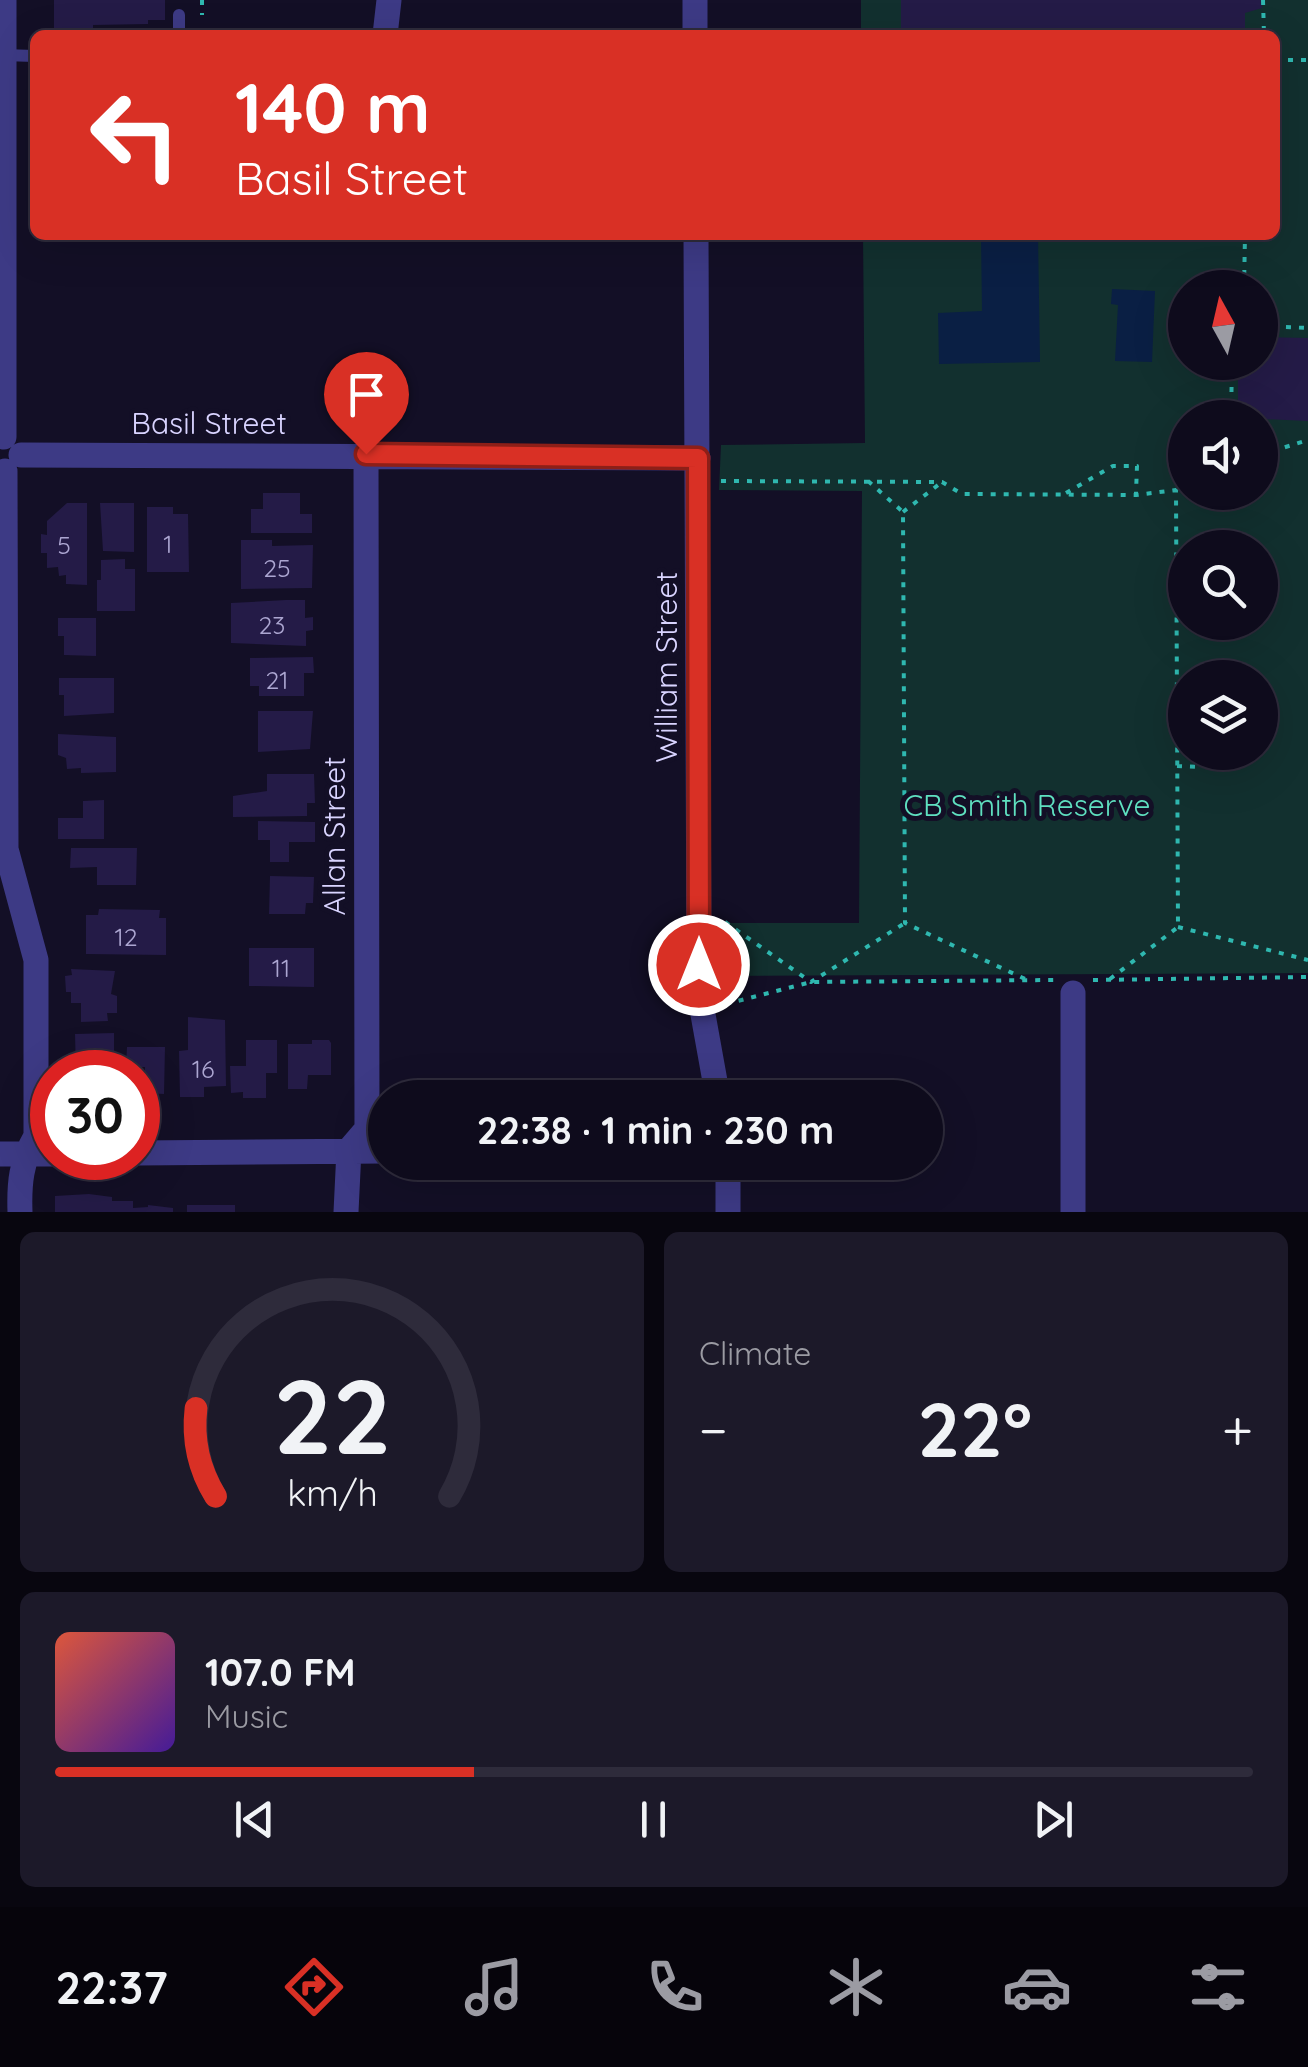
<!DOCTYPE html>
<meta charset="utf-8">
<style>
:root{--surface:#0e0b1c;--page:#1c1929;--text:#f1f3f6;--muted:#9b9ba3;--line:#2e2b3b;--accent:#d93025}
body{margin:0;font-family:Quicksand,sans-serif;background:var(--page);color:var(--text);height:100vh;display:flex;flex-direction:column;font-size:38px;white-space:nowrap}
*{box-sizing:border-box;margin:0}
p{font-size:32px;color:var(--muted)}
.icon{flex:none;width:55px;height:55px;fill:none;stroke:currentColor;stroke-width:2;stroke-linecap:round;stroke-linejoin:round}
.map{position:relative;height:1212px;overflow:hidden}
.sheet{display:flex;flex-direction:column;gap:20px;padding:20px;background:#08060f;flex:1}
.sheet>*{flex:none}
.guide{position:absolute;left:30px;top:30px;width:1250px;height:210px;border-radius:15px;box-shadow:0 10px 40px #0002,0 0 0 2px var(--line);background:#d93025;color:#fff;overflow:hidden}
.needle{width:65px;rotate:352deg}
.tools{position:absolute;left:1168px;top:270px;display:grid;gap:20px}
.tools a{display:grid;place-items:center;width:110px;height:110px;border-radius:50%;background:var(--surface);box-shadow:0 10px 40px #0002,0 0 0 2px var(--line);font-size:50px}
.speed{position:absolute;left:30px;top:1050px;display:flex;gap:20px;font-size:50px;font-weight:700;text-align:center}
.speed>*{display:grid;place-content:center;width:130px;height:130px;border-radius:50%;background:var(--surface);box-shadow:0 10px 40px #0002,0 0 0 2px var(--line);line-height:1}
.speed .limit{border:15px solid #d22;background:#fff;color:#111}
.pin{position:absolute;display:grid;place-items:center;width:85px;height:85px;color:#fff;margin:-102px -42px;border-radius:50% 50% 50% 0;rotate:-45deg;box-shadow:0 0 10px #0007}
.pin .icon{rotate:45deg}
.me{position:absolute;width:110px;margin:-55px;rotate:0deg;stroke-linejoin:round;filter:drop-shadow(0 0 8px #0008)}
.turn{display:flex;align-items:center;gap:35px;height:210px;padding:0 40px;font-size:45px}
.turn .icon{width:130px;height:130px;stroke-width:2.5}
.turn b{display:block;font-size:70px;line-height:85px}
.big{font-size:75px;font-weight:700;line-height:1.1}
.sheet .card{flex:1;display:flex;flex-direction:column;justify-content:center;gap:15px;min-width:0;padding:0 35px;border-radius:15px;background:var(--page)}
.sheet .dial{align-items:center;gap:0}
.dial svg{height:260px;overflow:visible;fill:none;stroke:var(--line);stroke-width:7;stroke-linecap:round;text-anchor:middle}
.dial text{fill:var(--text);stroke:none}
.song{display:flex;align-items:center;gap:30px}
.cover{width:120px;height:120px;border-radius:15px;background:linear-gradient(135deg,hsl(10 70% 55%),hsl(260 70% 35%))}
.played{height:10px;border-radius:5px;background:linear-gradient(90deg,var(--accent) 35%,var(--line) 35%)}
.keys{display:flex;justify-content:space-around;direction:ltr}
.heat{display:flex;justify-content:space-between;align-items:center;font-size:55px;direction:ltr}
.sheet .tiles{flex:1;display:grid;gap:20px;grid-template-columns:1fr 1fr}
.card:last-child{grid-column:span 2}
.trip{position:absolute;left:368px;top:1080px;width:575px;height:100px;border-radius:50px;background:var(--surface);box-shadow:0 10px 40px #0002,0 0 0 2px var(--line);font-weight:700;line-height:100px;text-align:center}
.dock{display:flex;height:160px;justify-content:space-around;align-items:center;background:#06040b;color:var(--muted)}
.dock .icon{width:70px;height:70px}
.dock .active{color:var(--accent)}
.dock b{font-size:45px;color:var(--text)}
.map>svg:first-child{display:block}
.green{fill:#12302f;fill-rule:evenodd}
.water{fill:#0a1f44}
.building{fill:#241b47}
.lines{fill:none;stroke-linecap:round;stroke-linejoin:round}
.path{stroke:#2fb8b0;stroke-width:4;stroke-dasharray:5 8;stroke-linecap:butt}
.lane{stroke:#3d3a85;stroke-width:12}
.street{stroke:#3d3a85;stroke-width:25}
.route-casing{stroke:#8d1f18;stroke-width:25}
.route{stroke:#d93025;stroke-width:18}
.labels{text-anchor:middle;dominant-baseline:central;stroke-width:10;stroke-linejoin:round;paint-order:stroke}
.number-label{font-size:25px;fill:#aca6d1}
.street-label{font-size:30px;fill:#d9d4ff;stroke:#130f26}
.park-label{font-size:30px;fill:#5fe0c0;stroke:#130f26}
</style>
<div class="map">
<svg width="1308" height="1212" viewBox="0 0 1308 1212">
<rect width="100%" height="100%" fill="#130f26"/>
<!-- green -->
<path class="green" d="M861,0H1308V973L718,976L714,923H859L862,491L719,490L721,445L865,443L863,235H1275V35H861ZM1185,288H1260V362H1185ZM1185,418H1260V492H1185ZM1185,548H1260V622H1185ZM1185,678H1260V752H1185Z"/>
<!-- water -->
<path class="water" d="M981,235H1038L1040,362L939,364L938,313L982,311Z
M1112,289L1155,291L1152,362L1115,361L1118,305L1111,304Z"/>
<!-- building -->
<path class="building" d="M54,0H165V20H148V24L93,25V29L153,28V35H54Z
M901,0H1261L1262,8L1245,13V35H901Z
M1260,337L1308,338V421L1238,418V362H1260Z
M263,493H300V514H312V533H251V509H263Z
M67,503H87V585L66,584V575L59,576L58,567L47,568V553H41V534L47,535V521Z
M100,503H134V552L103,551Z
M147,507H173V514H188L189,572H147Z
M241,540H272V546L313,545L312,588L241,589Z
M125,559V569H135V611H97V580H101V560Z
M286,600H305V618L313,617V630L306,631V646L231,643V603Z
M58,618H96V656L64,655V636H58Z
M313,657L314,673H304V696H259V686H250V658Z
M59,678H114V713L64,716V695H59Z
M258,711H313L310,749L258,752Z
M58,734L116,737V772L81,773V768L67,769L66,758L58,755Z
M267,774H314L315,803H307V816L233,817V796L267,791Z
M104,800V839H58V818H83V801Z
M258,821L315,822V842H289V862H270V840H258Z
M71,848H137L136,885H97V867L70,868Z
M270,876L314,877L313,903H306L305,914H269Z
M99,909L160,910L159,918H166V955L86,954V915H98Z
M249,948H314V987L249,986Z
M71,969L115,971L111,994L117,996V1013H107L108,1021L81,1022V1003H71V992H66L65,976L72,975Z
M188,1017L225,1020L226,1086L204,1087V1097H180L179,1051L188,1050Z
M114,1033V1072H76L75,1034Z
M246,1040H277V1073H266V1098H243V1092L231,1093L230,1066H246Z
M312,1040H329L331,1043V1075H308L307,1089H288V1044H312Z
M127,1047H165L164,1094L145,1093V1067H126Z
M89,1194L112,1197V1201H133V1208L148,1207V1205L173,1208V1212H55V1196Z
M187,1205H235V1212H187Z"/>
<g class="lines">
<!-- path -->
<path class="path" d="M202,0V15
M1263,0L1264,35
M1275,60H1308
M1244,288L1245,235
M1260,326L1308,328
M1231,418L1232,362
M1260,455L1308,440
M721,481L942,482L962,494L1136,495L1176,490L1185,478
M868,481L903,512L905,923L1025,979
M1066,493L1113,466H1137L1136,493
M903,512L942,482
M1177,766L1198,767
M725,922L811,982L905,923
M1178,927L1308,960
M1110,979L1178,927L1176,490
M1093,980L1308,977
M726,1004L811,982L1054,980"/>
<!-- lane -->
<path class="lane" d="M179,35V15
M2,55L35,56"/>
<!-- street -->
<path class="street" d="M695,0V35
M385,35L389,0
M696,235L699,965L702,1009L718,1098
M4,437V0
M21,455L698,458
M5,471L6,849L36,960V1136C21,1162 19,1183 20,1212
M1073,993V1212
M138,1153L385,1151
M0,1154H52
M728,1162V1212
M346,1212L349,1150L367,1129L366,454"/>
</g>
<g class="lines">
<!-- route casing -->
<g class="route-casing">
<path id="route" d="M366,454L698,458L699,965"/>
</g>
<!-- route -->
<use href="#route" class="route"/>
</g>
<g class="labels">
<!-- number labels -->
<g class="number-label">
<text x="168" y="543">1</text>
<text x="64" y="544">5</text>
<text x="277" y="567">25</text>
<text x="272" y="624">23</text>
<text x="277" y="679">21</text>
<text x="126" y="936">12</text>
<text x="281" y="967">11</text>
<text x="203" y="1068">16</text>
</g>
<!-- street labels -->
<g class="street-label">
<text x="209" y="423">Basil Street</text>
<text transform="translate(666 667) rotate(-90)">William Street</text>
<text transform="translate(334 836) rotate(-90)">Allan Street</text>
</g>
<!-- park labels -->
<g class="park-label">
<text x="1027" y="805">CB Smith Reserve</text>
</g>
</g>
</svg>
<div class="tools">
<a><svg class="needle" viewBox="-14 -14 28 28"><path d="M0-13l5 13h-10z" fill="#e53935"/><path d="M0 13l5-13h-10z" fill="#9b9ba3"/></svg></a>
<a><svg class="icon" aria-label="sound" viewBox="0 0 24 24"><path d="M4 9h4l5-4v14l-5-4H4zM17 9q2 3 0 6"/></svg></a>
<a><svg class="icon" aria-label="search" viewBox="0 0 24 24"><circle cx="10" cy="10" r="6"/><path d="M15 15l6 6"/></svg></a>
<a><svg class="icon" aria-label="layers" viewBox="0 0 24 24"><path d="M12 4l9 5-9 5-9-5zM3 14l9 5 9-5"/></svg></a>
</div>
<div class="speed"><div class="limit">30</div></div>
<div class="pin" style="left:366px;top:454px;background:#d93025"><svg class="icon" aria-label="arrive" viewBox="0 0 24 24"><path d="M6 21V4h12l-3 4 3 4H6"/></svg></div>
<svg class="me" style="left:699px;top:965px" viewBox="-20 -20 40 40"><circle r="17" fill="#d93025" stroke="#fff" stroke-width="3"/><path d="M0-11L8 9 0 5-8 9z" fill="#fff"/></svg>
<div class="trip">22:38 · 1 min · 230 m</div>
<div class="guide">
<div class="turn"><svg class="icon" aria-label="left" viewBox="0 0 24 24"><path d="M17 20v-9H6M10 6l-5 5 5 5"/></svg><div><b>140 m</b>Basil Street</div></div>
</div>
</div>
<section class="sheet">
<div class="tiles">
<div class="card dial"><svg viewBox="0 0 100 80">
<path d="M14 69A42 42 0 1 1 86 69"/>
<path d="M14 69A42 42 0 0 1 8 42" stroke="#d93025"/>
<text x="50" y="56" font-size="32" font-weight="700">22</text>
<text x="50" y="72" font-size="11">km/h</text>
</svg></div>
<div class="card"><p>Climate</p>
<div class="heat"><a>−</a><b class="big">22°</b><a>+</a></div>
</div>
<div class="card">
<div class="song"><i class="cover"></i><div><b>107.0 FM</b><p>Music</p></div></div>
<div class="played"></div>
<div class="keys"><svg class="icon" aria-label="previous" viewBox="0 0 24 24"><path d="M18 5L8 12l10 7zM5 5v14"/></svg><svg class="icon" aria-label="pause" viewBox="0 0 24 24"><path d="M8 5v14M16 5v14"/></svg><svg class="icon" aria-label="next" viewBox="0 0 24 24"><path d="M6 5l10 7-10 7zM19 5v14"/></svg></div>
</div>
</div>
</section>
<nav class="dock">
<b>22:37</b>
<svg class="icon active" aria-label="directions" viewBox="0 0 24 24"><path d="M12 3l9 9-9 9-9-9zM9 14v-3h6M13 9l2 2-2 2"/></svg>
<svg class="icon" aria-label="music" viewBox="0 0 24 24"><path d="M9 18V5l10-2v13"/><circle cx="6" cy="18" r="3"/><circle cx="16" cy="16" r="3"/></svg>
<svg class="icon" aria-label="phone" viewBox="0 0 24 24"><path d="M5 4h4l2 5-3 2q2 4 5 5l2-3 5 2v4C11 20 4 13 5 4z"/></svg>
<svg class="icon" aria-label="climate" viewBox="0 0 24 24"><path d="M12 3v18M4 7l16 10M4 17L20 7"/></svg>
<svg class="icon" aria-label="car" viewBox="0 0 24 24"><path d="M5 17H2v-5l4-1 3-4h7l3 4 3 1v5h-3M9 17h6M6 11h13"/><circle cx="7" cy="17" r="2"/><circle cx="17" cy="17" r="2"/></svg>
<svg class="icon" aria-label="filters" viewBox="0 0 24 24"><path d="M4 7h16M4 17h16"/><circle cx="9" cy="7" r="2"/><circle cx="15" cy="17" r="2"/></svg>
</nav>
